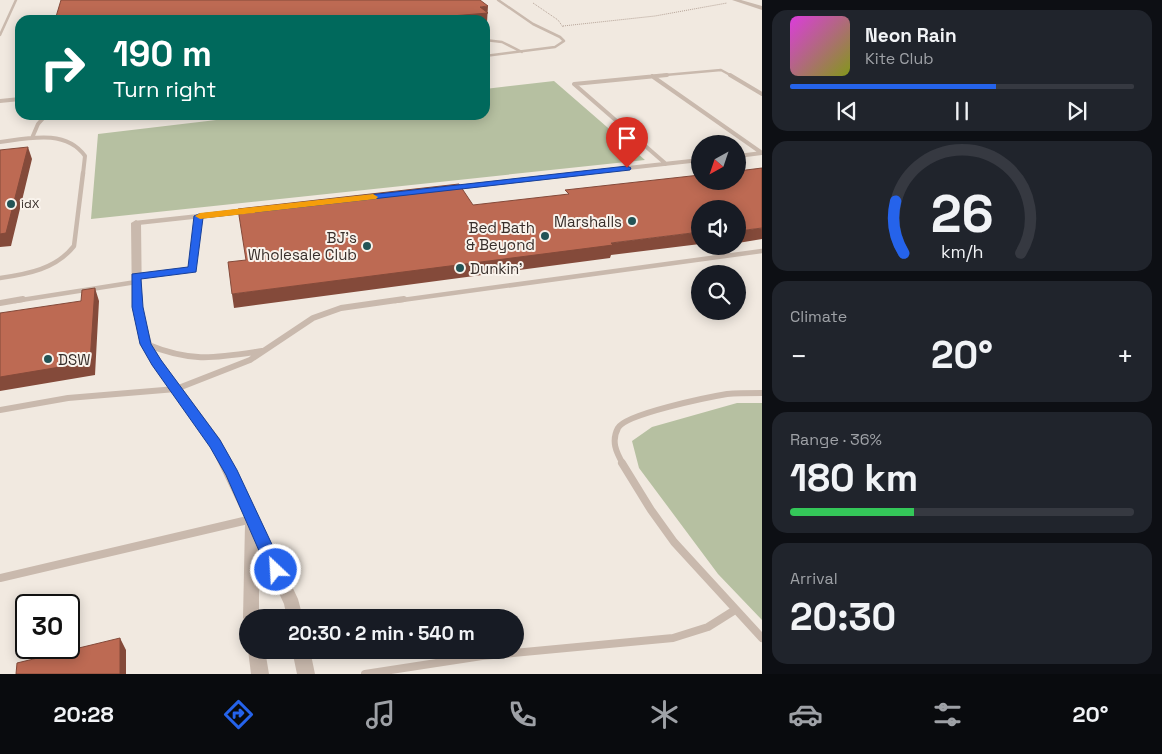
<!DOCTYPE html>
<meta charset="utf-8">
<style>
:root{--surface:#171b24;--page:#20242c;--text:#f1f3f6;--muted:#9ea1a6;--line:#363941;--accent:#2563eb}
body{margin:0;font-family:"Space Grotesk",sans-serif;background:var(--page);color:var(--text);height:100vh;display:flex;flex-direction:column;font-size:19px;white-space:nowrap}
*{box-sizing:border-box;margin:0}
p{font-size:16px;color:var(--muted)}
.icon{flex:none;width:28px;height:28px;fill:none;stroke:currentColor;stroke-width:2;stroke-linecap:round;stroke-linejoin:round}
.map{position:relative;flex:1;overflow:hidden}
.panel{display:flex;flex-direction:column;gap:10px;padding:10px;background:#0d0f14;width:400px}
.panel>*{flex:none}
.top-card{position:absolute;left:15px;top:15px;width:475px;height:105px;border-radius:15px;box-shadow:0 2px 12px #0003;background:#00695c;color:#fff;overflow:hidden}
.needle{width:32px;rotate:220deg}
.controls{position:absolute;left:691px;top:135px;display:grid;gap:10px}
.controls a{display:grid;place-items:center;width:55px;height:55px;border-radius:50%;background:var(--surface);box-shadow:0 2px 12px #0003;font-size:25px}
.speed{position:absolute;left:15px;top:594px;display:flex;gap:10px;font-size:25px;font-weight:700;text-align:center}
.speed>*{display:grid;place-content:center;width:65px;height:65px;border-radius:50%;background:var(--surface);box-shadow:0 2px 12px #0003;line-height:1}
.speed .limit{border:2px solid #111;border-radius:8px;background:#fff;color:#111}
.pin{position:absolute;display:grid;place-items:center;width:42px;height:42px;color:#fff;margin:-51px -21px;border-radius:50% 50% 50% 0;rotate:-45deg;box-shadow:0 0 5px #0007}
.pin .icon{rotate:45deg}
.me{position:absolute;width:55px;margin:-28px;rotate:335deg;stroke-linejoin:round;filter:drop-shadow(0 0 4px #0008)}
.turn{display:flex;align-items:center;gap:18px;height:105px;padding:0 15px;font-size:22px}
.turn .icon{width:65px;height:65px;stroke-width:2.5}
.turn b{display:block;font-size:35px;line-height:42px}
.big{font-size:38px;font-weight:800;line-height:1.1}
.panel .card{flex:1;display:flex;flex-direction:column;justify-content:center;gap:8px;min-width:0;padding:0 18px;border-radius:15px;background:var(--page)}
.panel .dial{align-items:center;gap:0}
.dial svg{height:130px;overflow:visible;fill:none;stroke:var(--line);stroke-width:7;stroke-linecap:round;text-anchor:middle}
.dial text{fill:var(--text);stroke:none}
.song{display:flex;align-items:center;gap:15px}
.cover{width:60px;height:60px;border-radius:8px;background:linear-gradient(135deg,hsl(300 70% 55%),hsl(70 70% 35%))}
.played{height:5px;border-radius:2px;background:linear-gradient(90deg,var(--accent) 60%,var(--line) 60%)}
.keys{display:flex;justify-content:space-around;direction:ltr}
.heat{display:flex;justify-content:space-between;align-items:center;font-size:28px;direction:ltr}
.charge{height:8px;border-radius:4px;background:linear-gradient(90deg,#34c759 36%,var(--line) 0)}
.trip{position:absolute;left:239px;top:609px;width:285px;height:50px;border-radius:25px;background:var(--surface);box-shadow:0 2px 12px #0003;font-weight:800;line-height:50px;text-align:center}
.tabs{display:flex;height:80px;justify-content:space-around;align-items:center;background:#090b0e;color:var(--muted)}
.tabs .icon{width:35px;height:35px}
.tabs .on{color:var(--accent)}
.tabs b{font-size:22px;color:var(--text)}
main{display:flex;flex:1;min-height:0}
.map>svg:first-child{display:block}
.green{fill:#b6c0a1}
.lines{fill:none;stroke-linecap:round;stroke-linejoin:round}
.path{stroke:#b5a397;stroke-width:1;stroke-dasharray:1 1;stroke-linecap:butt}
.service-far4{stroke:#c9b9ad;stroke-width:2.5}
.service-far3{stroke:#c9b9ad;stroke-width:4}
.service-far2{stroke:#c9b9ad;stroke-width:4.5}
.service-far1{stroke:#c9b9ad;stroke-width:6}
.service{stroke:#c9b9ad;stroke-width:8}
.minor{fill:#c9b9ad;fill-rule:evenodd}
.tertiary{fill:#c9b9ad;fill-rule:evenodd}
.shaded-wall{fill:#844a3a}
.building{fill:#bd6a53;stroke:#844a3a}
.route{fill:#2563eb;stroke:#184099}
.slow{fill:#f59e0b}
.poi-dot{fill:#235456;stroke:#f9f3ec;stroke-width:2}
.labels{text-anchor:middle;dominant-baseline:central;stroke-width:4;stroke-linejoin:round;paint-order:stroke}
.far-poi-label{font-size:12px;fill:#382f2b;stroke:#f9f3ec;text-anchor:start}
.poi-label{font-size:15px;fill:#382f2b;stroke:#f9f3ec;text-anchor:end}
</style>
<main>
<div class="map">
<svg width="762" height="674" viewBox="0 0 762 674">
<rect width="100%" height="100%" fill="#f1e9e0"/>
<!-- green -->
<path class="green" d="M554,81L645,160L91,219L98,134L259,115H485V89Z
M737,403H762V620L718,574L639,468L632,441L652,427Z"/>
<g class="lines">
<!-- path -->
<path class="path" d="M533,3L558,20L563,27
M563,26L655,16L727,3"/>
<!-- service-far4 -->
<path class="service-far4" d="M0,35L16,0
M485,40L502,42L522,52
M485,56L555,47L564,41L560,37L533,24L498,0
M654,76L721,70L732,76"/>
<!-- service-far3 -->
<path class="service-far3" d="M730,75L762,94
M652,76L762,153
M0,101L20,99
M32,138L38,124L46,115
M0,142C29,138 66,129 85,156L83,174
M738,156L762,153
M666,164L574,84L667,75
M574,174L700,160"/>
<!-- service-far2 -->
<path class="service-far2" d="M454,188L585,173
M136,223L246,211
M136,276L193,269L199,216
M0,278C28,274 56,269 74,246L83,173
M15,301L136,282
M395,301L762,251"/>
<!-- service-far1 -->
<path class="service-far1" d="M0,303L23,299
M146,344C192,363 215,358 262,351
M0,410L68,398L176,389L250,360L313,318L341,308L404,299
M623,464C616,452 611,441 618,428C625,414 709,397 727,394C738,393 751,393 762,393"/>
<!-- service -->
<path class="service" d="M622,463L651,510L674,542L762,638
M0,578L252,519
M365,674L482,656L673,638L708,627L735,610"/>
<!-- minor -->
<path class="minor" d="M136,220L141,223L142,307L152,344L161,360L220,439L239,474L298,599L303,618H287L284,604L259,550V618H248V624L243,618L245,524L246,521L210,446L152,365L140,344L132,307L131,223Z
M248,650H265L269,674H251Z
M292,650H310L315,674H297Z"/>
<!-- tertiary -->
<path class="tertiary" d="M732,0H741L762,6V10Z"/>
</g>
<!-- shaded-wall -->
<path class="shaded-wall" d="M488,6L487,22H485V20H402L480,7Z
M17,51H20V60Z
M85,115H101L85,117Z
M28,147L32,159L11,246L0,247V234Z
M762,228V239L738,243V231Z
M700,232V244L611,255L610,258L234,308L232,294L611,243Z
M95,288L99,301L95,375L0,391V377Z
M120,638L126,650V674H120Z"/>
<!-- building -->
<path class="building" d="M61,0H480L488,6L480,7L488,13L402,20H54H55Z
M20,42V51H17Z
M28,147L6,233L0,234V150Z
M762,168V228L738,231V209H700V232L611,243L613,245L232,294L228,262L246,260L238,209L459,184L473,205L569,194L565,190L700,175V181H738V171Z
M95,288L90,362L0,377V313L81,301L82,290Z
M120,638V674H16L17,663Z"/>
<!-- route -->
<path class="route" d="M627,166L631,168L630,170L203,218L196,272L141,279L143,307L151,344L161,360L220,440L237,470L284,570L282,576L276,578L270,576L226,475L210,447L152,365L140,344L132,307V274L188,267L194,216L199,214Z"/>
<!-- slow -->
<path class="slow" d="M373,194L378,197L376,199L200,219L195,216L200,213Z"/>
<!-- markers -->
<g class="poi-dot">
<circle cx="11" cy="204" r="5"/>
<circle cx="632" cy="221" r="5"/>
<circle cx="545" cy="236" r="5"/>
<circle cx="367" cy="246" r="5"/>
<circle cx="460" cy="268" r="5"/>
<circle cx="48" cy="359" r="5"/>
</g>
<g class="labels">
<!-- far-poi labels -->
<g class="far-poi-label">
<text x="21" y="204">idX</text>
</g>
<!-- poi labels -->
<g class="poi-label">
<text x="622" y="221">Marshalls</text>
<text x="535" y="227">Bed Bath<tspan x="535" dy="17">&amp; Beyond</tspan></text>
<text x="357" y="237">BJ's<tspan x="357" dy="17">Wholesale Club</tspan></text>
<text x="470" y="268" text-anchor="start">Dunkin'</text>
<text x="58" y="359" text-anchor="start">DSW</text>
</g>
</g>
</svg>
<div class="controls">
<a><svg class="needle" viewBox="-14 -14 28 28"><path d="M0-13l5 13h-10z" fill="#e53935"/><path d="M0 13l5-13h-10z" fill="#9ea1a6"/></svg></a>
<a><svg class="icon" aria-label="sound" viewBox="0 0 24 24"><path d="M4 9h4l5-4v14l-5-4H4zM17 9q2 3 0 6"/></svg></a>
<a><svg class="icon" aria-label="search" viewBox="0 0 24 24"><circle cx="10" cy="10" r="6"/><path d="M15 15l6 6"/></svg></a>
</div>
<div class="speed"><div class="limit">30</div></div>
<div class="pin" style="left:627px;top:168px;background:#d93025"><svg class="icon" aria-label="arrive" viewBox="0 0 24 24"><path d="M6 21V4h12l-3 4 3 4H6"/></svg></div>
<svg class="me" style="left:276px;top:570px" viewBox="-20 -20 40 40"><circle r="17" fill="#2563eb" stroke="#fff" stroke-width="3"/><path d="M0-11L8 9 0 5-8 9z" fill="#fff"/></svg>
<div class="trip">20:30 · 2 min · 540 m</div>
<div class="top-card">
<div class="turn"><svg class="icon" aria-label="right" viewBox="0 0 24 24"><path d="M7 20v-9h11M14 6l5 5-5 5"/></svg><div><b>190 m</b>Turn right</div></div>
</div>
</div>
<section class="panel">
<div class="card">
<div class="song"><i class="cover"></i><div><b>Neon Rain</b><p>Kite Club</p></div></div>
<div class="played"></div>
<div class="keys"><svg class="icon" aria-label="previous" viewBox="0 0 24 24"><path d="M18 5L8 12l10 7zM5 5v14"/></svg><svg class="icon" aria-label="pause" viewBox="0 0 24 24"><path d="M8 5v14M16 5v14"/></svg><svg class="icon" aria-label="next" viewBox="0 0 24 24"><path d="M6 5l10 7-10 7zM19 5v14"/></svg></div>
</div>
<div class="card dial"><svg viewBox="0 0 100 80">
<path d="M14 69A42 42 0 1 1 86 69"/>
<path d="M14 69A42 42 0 0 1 9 37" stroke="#2563eb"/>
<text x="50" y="56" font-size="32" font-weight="700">26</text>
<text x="50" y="72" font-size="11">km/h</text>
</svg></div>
<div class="card"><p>Climate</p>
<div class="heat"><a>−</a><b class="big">20°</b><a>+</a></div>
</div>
<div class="card"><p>Range · 36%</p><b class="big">180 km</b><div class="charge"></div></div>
<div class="card"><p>Arrival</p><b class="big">20:30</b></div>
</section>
</main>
<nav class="tabs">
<b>20:28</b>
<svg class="icon on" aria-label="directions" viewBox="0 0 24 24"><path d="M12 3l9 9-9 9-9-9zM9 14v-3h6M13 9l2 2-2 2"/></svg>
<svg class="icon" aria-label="music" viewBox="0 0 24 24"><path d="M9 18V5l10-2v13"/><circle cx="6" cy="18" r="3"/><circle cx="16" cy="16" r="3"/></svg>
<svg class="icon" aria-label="phone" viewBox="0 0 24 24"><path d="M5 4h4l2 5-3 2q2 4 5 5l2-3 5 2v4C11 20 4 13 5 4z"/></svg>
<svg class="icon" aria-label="climate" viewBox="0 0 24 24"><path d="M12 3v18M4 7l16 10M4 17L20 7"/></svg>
<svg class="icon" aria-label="car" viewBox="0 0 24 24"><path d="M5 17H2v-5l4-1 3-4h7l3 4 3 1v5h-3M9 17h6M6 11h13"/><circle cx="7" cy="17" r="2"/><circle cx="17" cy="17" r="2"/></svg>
<svg class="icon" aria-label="filters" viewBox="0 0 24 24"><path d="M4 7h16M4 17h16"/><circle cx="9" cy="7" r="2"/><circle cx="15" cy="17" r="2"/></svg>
<b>20°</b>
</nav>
